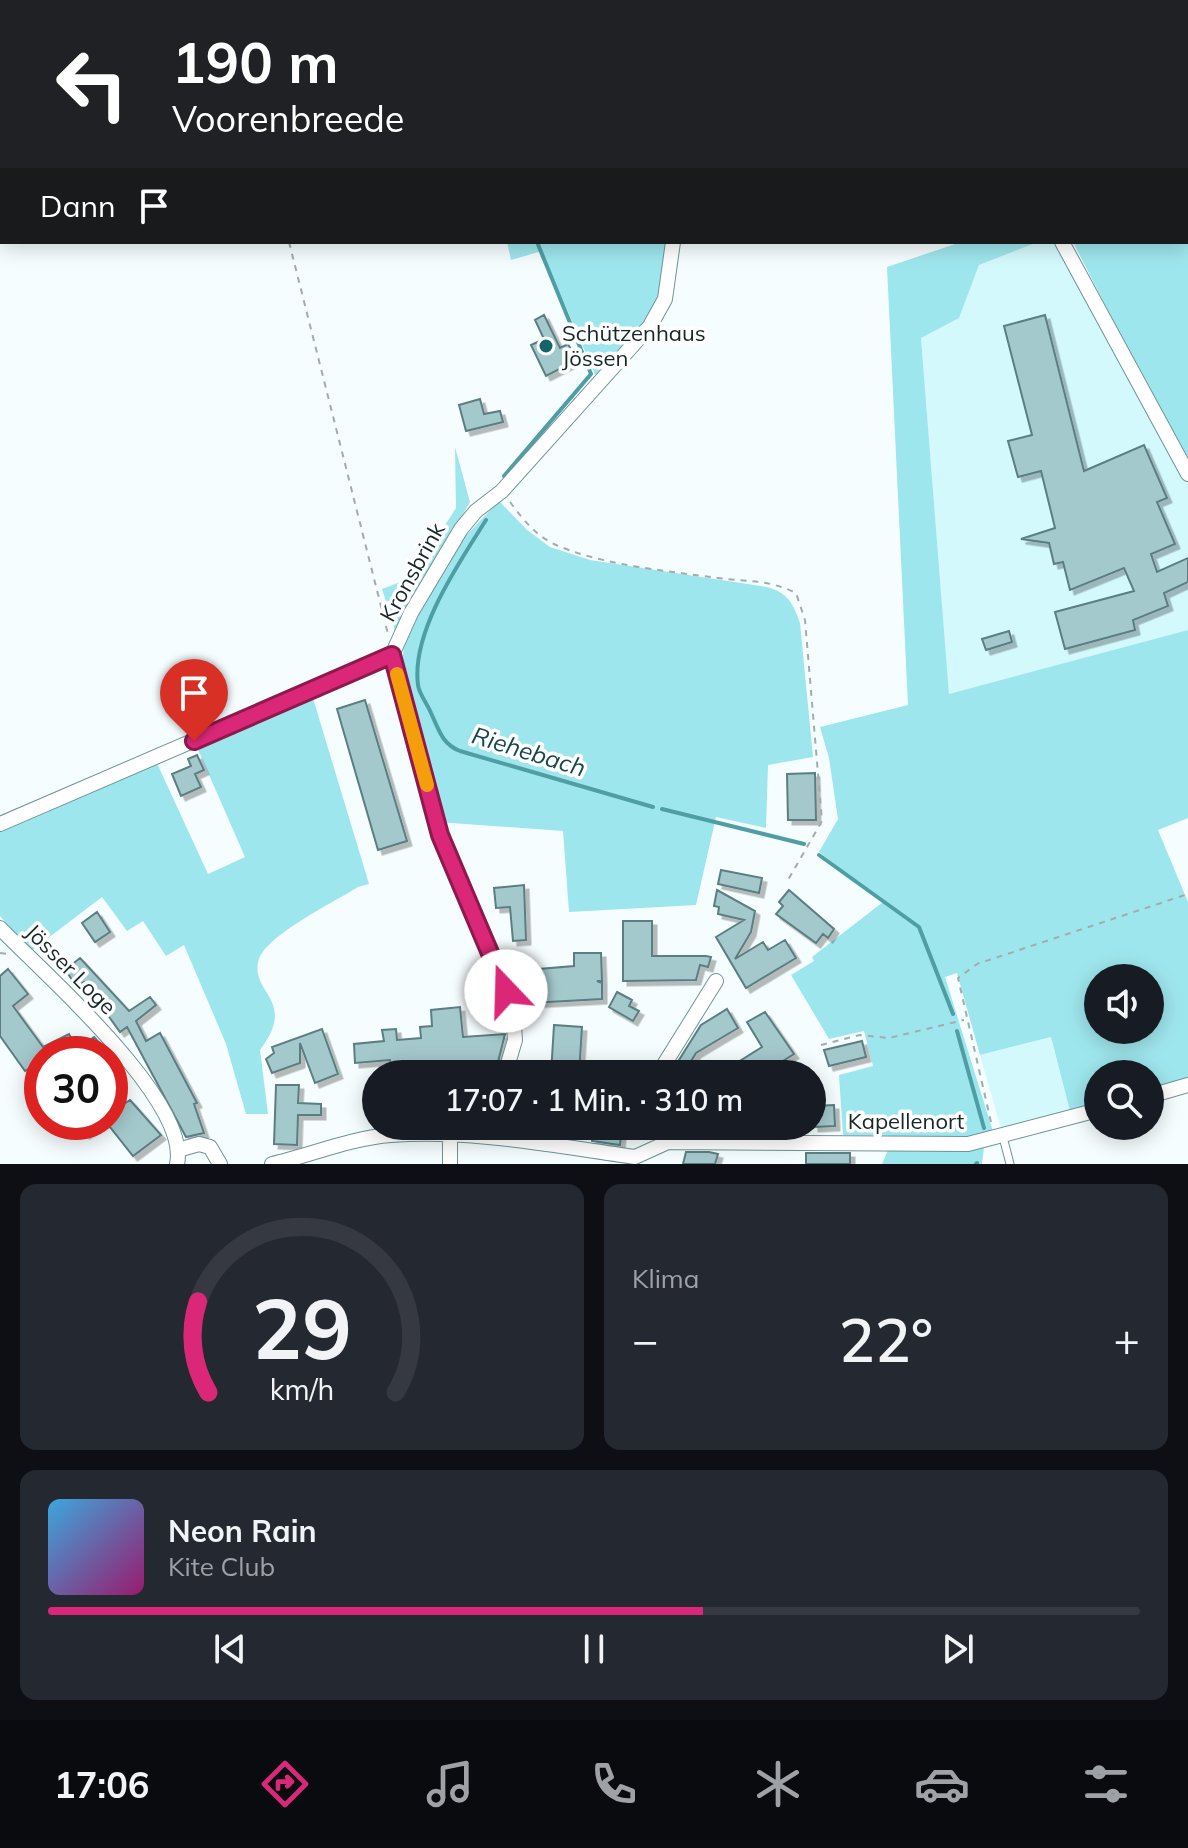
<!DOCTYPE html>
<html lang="de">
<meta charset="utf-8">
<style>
:root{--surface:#171b24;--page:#242831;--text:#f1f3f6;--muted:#9ea1a6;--line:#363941;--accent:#db2777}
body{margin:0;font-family:Mulish,sans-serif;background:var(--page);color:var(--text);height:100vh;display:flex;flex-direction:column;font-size:30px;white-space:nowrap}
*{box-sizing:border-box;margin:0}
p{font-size:26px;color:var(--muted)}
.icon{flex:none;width:44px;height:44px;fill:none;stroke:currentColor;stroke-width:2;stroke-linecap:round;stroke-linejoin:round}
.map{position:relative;height:1164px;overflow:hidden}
.side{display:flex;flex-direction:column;gap:20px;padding:20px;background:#0d0f14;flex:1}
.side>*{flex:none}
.banner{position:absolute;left:0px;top:0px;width:1188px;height:244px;box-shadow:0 4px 20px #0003;background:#202124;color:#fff;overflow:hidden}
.tools{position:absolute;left:1084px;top:964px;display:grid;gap:16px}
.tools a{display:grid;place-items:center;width:80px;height:80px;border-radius:50%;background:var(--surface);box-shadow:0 4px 20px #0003;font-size:40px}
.speed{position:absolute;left:24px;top:1036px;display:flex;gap:16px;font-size:40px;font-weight:700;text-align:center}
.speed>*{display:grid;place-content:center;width:104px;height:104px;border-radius:50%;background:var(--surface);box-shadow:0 4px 20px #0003;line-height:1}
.speed .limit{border:12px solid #d22;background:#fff;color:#111}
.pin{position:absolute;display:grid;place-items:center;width:68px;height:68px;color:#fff;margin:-82px -34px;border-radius:50% 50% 50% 0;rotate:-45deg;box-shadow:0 0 8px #0007}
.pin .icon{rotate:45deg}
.me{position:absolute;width:88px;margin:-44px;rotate:339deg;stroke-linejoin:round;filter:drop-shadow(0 0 6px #0008)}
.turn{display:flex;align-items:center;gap:28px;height:168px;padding:0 40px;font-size:36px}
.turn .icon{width:104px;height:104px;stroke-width:2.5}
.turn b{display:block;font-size:56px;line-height:68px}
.then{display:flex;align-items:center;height:76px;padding:0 40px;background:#0003;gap:16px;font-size:30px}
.big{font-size:60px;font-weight:600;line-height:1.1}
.side .widget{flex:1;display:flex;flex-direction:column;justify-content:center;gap:12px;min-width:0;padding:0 28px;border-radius:16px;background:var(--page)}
.side .dial{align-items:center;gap:0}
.dial svg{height:208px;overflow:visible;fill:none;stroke:var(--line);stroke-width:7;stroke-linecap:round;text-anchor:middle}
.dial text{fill:var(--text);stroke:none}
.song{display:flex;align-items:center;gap:24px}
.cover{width:96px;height:96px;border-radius:12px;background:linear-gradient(135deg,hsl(200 70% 55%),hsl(320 70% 35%))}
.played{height:8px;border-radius:4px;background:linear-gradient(90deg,var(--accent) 60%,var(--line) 60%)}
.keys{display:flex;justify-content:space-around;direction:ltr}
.heat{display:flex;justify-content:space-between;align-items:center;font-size:44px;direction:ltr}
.side .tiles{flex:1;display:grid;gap:20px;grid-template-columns:1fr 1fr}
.widget:last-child{grid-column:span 2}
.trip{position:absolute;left:362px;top:1060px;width:464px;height:80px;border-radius:40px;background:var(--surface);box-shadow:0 4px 20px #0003;font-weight:600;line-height:80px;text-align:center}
.menu{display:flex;height:128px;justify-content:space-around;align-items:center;background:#090b0e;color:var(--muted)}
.menu .icon{width:56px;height:56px}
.menu .active{color:var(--accent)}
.menu b{font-size:36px;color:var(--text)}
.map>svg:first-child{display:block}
.built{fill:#d3f9fd}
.green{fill:#9ee6ed;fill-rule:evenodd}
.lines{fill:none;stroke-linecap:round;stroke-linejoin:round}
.stream{stroke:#509ea5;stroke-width:4}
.building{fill:#a4c9cd;stroke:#5b7e82;stroke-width:2;filter:url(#shadow)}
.service-casing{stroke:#6f9396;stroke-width:9}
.minor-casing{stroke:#6f9396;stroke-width:16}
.path{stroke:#a2acad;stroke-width:2;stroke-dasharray:6 6;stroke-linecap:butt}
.service{stroke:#fff;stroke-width:7}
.minor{stroke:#fff;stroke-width:14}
.route-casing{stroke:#8e194d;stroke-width:20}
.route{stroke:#db2777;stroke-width:14}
.slow{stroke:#f59e0b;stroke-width:14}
.poi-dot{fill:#15646a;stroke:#fff;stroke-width:3}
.labels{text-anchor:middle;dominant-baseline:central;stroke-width:7;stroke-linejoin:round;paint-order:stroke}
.poi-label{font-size:22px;fill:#172627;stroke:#fff;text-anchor:start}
.street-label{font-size:22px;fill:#172627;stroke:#fff}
.water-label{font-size:24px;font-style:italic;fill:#17474b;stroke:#fff}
</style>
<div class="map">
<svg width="1188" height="1164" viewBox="0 0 1188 1164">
<defs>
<filter id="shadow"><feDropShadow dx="4.5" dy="4.5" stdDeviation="0" flood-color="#0004"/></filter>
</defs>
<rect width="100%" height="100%" fill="#f6fdfe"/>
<!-- built -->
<path class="built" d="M1038,242H1062L1188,475V630L949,695L921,338L959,317L979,265Z
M1051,1037L1070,1111L1002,1132L980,1055Z"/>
<!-- green -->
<path class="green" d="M1188,73V467L1073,242H1186Z
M507,242H668L664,287L647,318L596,377L542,251L511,260Z
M961,242H1038L979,265L959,318L921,338L949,694L1188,630V818L1158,830L1188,902V1079L1150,1089V1074H1098V1103L1070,1111L1051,1037L980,1055L957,973L945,977L995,1138L843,1135L839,1075L873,1066L864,1031L829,1039L791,975L814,961L812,957L883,902L819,852L838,819L829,758L820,727L908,705L887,267ZM1098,978H1150V1030H1098Z
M455,447L470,502L395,631L382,589L411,578L456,508Z
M499,501L527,530L550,547L590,560L767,587C788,593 793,603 800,623L813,757L768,765L766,828L716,817L696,905L569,912L563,831L437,822L400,672L406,635L457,545Z
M312,695L369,884L358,887C336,901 267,935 259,959C248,993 299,999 260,1050L268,1114H246L226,1044L184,945L166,956L143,921L127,931L102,897L31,951L0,916V829L156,761L208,874L245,857L196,745Z
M984,1147L982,1164H882L888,1150Z"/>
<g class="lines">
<!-- stream -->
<path class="stream" d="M0,83H2
M504,476L591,374L537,242
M486,520C459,563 411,632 418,685C419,694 428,705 431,713C439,730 442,744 460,751L653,807
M662,809L804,844
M819,855L919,927L953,1014
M957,1031L984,1128
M976,1164L977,1163"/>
</g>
<!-- building -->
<path class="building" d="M544,315L560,348L568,344L577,360L546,376L531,345L544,339L535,320Z
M1045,315L1084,471L1144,445L1167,498L1157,502L1175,544L1151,554L1157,572L1188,558V582L1164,593L1168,606L1133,620L1135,630L1065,649L1055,612L1134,591L1124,568L1070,590L1063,562L1054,564L1049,543L1021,539L1055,528L1041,471L1018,477L1008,441L1032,435L1004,326Z
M480,399L484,414L500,411L503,422L466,431L459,405Z
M1009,631L1012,642L986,650L982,639Z
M365,700L407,841L378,850L337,709Z
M197,755L204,770L195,774L201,787L181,796L172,774L191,766L188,759Z
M815,773L816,820H788L787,774Z
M721,870L762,878L759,893L718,884Z
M524,885L526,940L513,941L510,907L496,908L494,888Z
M717,890L755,911L751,932L735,959L763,942L768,950L785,940L796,958L746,988L716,937L744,920L718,914L719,907L714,906Z
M789,890L834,929L828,938L823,934L816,943L776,914L783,906L779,902Z
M97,912L110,932L95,942L82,923Z
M623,921H652V956H706L711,957L708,967L700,965L696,980L623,981Z
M574,953H601L602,981H597L602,983V999L530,1003L527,970L574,966Z
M80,958L129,1011L150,997L156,1005L136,1021L146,1041L160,1033L197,1103L194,1104L204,1133L186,1137L127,1027L120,1032L84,982L80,985L73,981L65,970Z
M8,969L28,994L13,1006L43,1047L69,1034L74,1043L58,1054H42V1062L25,1071L0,1036V976Z
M617,992L632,1000L629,1006L639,1011L633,1021L609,1007Z
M460,1007L463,1037L505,1034L495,1074H392L390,1060L355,1063L354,1044L384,1041L382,1030L396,1029L397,1040L421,1038L420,1027L432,1026L431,1010Z
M727,1009L738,1028L696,1053L688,1066L679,1060L701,1025Z
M765,1012L794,1054L762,1074H719L762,1047L747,1022Z
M554,1025L582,1027L579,1074H551Z
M322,1029L338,1074L315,1083L300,1043V1063L272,1073L266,1059L274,1053L272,1047Z
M94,1037L109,1054H71Z
M862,1041L866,1057L829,1066L824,1050Z
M276,1085H299L298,1103L321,1104V1115H298L297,1145L274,1144Z
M130,1100L161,1135L133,1156L106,1122L85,1134L79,1122H110V1113Z
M834,1105L835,1126L814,1127L813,1106Z
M593,1126H622L620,1145L592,1141Z
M686,1152H709L718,1154L715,1164H683Z
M806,1153H850V1164H806Z"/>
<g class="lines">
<!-- service casing -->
<g class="service-casing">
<path id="service" d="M1003,1137L1010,1164"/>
</g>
<!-- minor casing -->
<g class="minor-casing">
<path id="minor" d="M922,0L923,2
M681,2V0
M0,212H2
M1062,242L1188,474
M0,824L392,655
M0,928C42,972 191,1101 177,1164
M505,1074L515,1040L513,1012L500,970L440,835L392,655L411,613L461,529L476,511L502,491L650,326L665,299L673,242
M664,1074L665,1063L716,981
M1150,1096L1188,1085
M660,1126L663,1144
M178,1150L199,1144L210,1147L220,1164
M635,1157L668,1142L968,1144L1098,1110
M272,1164C311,1155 351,1138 391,1135C473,1129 554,1146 635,1157
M450,1164V1135"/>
</g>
<!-- path -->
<path class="path" d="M286,2V0
M289,242L388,634
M510,502C522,518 535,535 554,544C600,565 668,571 718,578C748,582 767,579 796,593L805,620L822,821L788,880
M0,953L8,954
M821,1045L860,1035L889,1038L964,1020
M991,1122L958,978L977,964L1188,894"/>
<!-- service -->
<use href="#service" class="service"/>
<!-- minor -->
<use href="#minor" class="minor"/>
</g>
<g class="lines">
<!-- route casing -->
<g class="route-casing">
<path id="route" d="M194,741L392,655L440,835L506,991"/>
</g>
<!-- route -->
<use href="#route" class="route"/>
<!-- slow -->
<path class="slow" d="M397,674L427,785"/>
</g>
<!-- markers -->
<circle class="poi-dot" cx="546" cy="346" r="8"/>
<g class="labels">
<!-- poi labels -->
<g class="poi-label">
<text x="562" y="333">Schützenhaus<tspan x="562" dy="25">Jössen</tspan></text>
</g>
<!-- street labels -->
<g class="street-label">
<text transform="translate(412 572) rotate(-61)">Kronsbrink</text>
<text transform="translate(71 969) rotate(45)">Jösser Loge</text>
<text x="906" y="1121">Kapellenort</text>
</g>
<!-- water labels -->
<g class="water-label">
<text transform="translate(529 751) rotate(17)">Riehebach</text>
</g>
</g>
</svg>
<div class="tools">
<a><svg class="icon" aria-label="sound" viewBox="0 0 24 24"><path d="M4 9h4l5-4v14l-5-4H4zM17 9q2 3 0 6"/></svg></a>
<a><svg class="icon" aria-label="search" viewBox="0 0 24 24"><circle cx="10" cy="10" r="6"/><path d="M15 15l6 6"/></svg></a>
</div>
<div class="speed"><div class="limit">30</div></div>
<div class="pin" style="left:194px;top:741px;background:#d93025"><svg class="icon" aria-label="arrive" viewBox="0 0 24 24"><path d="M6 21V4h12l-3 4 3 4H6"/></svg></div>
<svg class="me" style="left:506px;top:991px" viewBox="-20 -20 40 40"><circle r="19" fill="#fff"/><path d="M0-13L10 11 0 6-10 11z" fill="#db2777"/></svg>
<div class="trip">17:07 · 1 Min. · 310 m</div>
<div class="banner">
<div class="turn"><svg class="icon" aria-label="left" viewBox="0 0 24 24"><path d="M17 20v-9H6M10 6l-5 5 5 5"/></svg><div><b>190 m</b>Voorenbreede</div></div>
<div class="then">Dann<svg class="icon" aria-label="arrive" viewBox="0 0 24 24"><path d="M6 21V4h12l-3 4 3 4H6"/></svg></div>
</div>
</div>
<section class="side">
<div class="tiles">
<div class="widget dial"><svg viewBox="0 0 100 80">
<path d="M14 69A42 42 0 1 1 86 69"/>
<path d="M14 69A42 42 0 0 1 10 34" stroke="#db2777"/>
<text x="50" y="56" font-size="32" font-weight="700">29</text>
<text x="50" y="72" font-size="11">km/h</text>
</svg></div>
<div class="widget"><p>Klima</p>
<div class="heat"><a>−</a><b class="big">22°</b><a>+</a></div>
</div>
<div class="widget">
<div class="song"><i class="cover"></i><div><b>Neon Rain</b><p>Kite Club</p></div></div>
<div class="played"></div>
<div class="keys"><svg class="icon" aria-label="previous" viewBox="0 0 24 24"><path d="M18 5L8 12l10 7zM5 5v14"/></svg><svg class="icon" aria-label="pause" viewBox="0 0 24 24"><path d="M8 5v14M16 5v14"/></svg><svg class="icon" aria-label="next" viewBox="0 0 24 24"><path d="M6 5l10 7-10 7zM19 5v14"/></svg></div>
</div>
</div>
</section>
<nav class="menu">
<b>17:06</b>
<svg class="icon active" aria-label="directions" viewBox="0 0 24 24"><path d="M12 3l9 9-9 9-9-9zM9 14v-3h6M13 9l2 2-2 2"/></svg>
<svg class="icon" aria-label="music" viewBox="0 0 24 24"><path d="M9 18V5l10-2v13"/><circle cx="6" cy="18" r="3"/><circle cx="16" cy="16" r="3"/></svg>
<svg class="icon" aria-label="phone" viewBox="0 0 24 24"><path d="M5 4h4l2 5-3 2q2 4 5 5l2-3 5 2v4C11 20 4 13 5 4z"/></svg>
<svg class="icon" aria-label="climate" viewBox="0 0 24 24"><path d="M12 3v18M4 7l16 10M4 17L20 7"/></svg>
<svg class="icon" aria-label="car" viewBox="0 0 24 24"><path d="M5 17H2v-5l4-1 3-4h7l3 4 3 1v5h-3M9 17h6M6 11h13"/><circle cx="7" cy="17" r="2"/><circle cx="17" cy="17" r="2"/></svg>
<svg class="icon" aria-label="filters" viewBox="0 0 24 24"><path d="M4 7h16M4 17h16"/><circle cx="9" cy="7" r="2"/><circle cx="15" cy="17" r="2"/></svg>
</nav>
